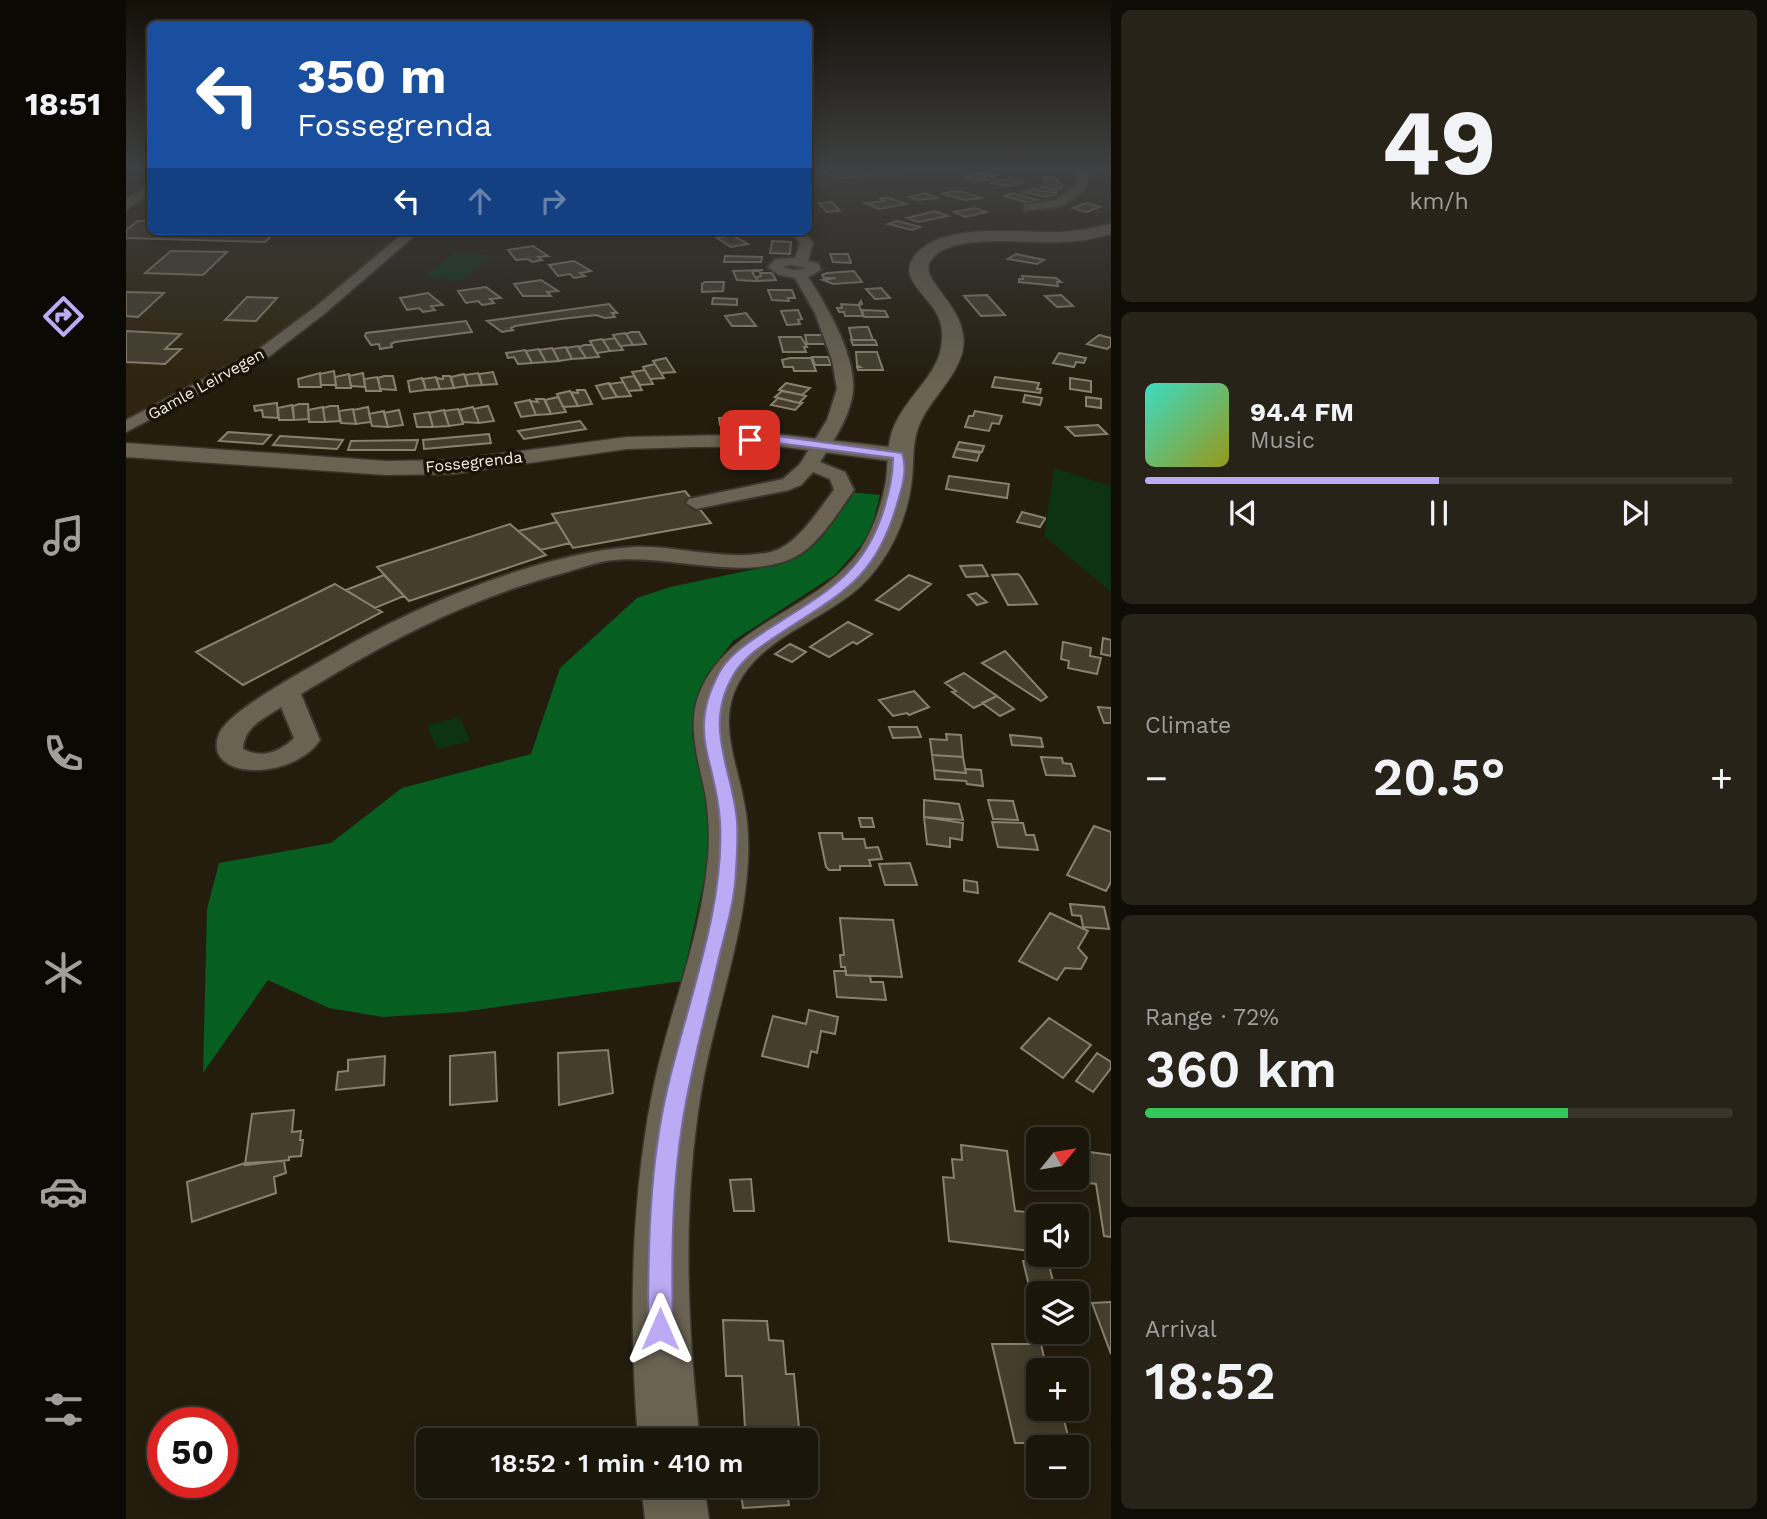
<!DOCTYPE html>
<meta charset="utf-8">
<style>
:root{--surface:#1b160a;--page:#282318;--text:#f1f3f6;--muted:#a09f9c;--line:#39352b;--accent:#bcaaf5}
body{margin:0;font-family:"Work Sans",sans-serif;background:var(--page);color:var(--text);height:100vh;display:flex;flex-direction:column;font-size:26px;white-space:nowrap}
*{box-sizing:border-box;margin:0}
p{font-size:23px;color:var(--muted)}
.icon{flex:none;width:38px;height:38px;fill:none;stroke:currentColor;stroke-width:2;stroke-linecap:round;stroke-linejoin:round}
.map{position:relative;flex:1;overflow:hidden}
.drawer{display:flex;flex-direction:column;gap:10px;padding:10px;background:#0f0c06;width:656px}
.drawer>*{flex:none}
.guide{position:absolute;left:21px;top:21px;width:665px;height:214px;border-radius:10px;box-shadow:0 4px 18px #0003,0 0 0 2px var(--line);background:#1a4fa0;color:#fff;overflow:hidden}
.needle{width:46px;rotate:60deg}
.buttons{position:absolute;left:900px;top:1127px;display:grid;gap:14px}
.buttons a{display:grid;place-items:center;width:63px;height:63px;border-radius:10px;background:var(--surface);box-shadow:0 4px 18px #0003,0 0 0 2px var(--line);font-size:35px}
.speed{position:absolute;left:21px;top:1407px;display:flex;gap:14px;font-size:35px;font-weight:700;text-align:center}
.speed>*{display:grid;place-content:center;width:91px;height:91px;border-radius:50%;background:var(--surface);box-shadow:0 4px 18px #0003,0 0 0 2px var(--line);line-height:1}
.speed .limit{border:10px solid #d22;background:#fff;color:#111}
.pin{position:absolute;display:grid;place-items:center;width:60px;height:60px;color:#fff;margin:-30px;border-radius:14px;box-shadow:0 4px 10px #0006}
.me{position:absolute;width:77px;margin:-38px;rotate:0deg;stroke-linejoin:round;filter:drop-shadow(0 0 5px #0008)}
.turn{display:flex;align-items:center;gap:24px;height:147px;padding:0 35px;font-size:32px}
.turn .icon{width:91px;height:91px;stroke-width:2.5}
.turn b{display:block;font-size:49px;line-height:60px}
.lanes{display:flex;align-items:center;height:66px;padding:0 35px;background:#0003;justify-content:center;gap:35px;direction:ltr}
.lanes .off{opacity:.35}
.big{font-size:52px;font-weight:600;line-height:1.1}
.drawer .card{flex:1;display:flex;flex-direction:column;justify-content:center;gap:10px;min-width:0;padding:0 24px;border-radius:10px;background:var(--page)}
.drawer .dial{align-items:center;gap:0}
.dial b{font-size:91px;line-height:1}
.song{display:flex;align-items:center;gap:21px}
.cover{width:84px;height:84px;border-radius:10px;background:linear-gradient(135deg,hsl(170 70% 55%),hsl(60 70% 35%))}
.played{height:7px;border-radius:4px;background:linear-gradient(90deg,var(--accent) 50%,var(--line) 50%)}
.keys{display:flex;justify-content:space-around;direction:ltr}
.heat{display:flex;justify-content:space-between;align-items:center;font-size:38px;direction:ltr}
.charge{height:10px;border-radius:5px;background:linear-gradient(90deg,#34c759 72%,var(--line) 0)}
.trip{position:absolute;left:290px;top:1428px;width:402px;height:70px;border-radius:10px;background:var(--surface);box-shadow:0 4px 18px #0003,0 0 0 2px var(--line);font-weight:600;line-height:70px;text-align:center}
main{display:flex;flex:1;min-height:0}
.menu{display:flex;flex-direction:column;width:126px;justify-content:space-around;align-items:center;background:#0b0904;color:var(--muted)}
.menu .icon{width:49px;height:49px}
.menu .active{color:var(--accent)}
.menu b{font-size:32px;color:var(--text)}
.map>svg:first-child{display:block}
.built{fill:#2e240f}
.green{fill:#0e3214}
.forest{fill:#065e20}
.building{fill:#453e2e;stroke:#89806f;stroke-width:2}
.lines{fill:none;stroke-linecap:round;stroke-linejoin:round}
.minor-casing{stroke:#3b352e;stroke-width:4}
.tertiary-casing{stroke:#3b352e;stroke-width:3}
.secondary-casing{stroke:#3b352e;stroke-width:3}
.minor{fill:#6a6252;fill-rule:evenodd}
.tertiary{fill:#6a6252;fill-rule:evenodd}
.secondary{fill:#6a6252;fill-rule:evenodd}
.route{fill:#bcaaf5;stroke:#7a6e9f;stroke-width:2}
.labels{text-anchor:middle;dominant-baseline:central;stroke-width:7;stroke-linejoin:round;paint-order:stroke}
.far-street-label{font-size:16px;fill:#f3eee5;stroke:#1a1306}
</style>
<main>
<nav class="menu">
<b>18:51</b>
<svg class="icon active" aria-label="directions" viewBox="0 0 24 24"><path d="M12 3l9 9-9 9-9-9zM9 14v-3h6M13 9l2 2-2 2"/></svg>
<svg class="icon" aria-label="music" viewBox="0 0 24 24"><path d="M9 18V5l10-2v13"/><circle cx="6" cy="18" r="3"/><circle cx="16" cy="16" r="3"/></svg>
<svg class="icon" aria-label="phone" viewBox="0 0 24 24"><path d="M5 4h4l2 5-3 2q2 4 5 5l2-3 5 2v4C11 20 4 13 5 4z"/></svg>
<svg class="icon" aria-label="climate" viewBox="0 0 24 24"><path d="M12 3v18M4 7l16 10M4 17L20 7"/></svg>
<svg class="icon" aria-label="car" viewBox="0 0 24 24"><path d="M5 17H2v-5l4-1 3-4h7l3 4 3 1v5h-3M9 17h6M6 11h13"/><circle cx="7" cy="17" r="2"/><circle cx="17" cy="17" r="2"/></svg>
<svg class="icon" aria-label="filters" viewBox="0 0 24 24"><path d="M4 7h16M4 17h16"/><circle cx="9" cy="7" r="2"/><circle cx="15" cy="17" r="2"/></svg>
</nav>
<div class="map">
<svg width="985" height="1519" viewBox="0 0 985 1519">
<rect width="100%" height="100%" fill="#241d0e"/>
<!-- built -->
<path class="built" d="M683,170H778L764,179L693,190L683,187Z
M24,198V231H294L129,356L0,422V216Z"/>
<!-- green -->
<path class="green" d="M328,252L364,255L336,281L299,277Z
M928,468L985,486V592L918,536Z
M334,717L344,741L311,749L301,725Z"/>
<!-- forest -->
<path class="forest" d="M724,492L754,495L746,527L737,543L709,575L607,641L580,676L569,710L566,736L583,793L584,854L556,981L335,1012L257,1017L203,1008L142,980L77,1073L81,909L93,863L205,843L276,788L405,754L434,668L511,598L544,587L653,564L693,532Z"/>
<!-- building -->
<path class="building" d="M729,170L745,175L714,179L694,171Z
M858,173L869,176L865,177L871,179L853,181L838,177Z
M917,177L930,178L936,187L931,190L915,187L919,185Z
M885,178L897,182L883,186L864,183Z
M907,189L917,191L931,193L920,197L898,192Z
M827,191L836,192L856,198L839,200L817,194Z
M799,193L813,198L791,200L784,197Z
M886,193L904,198L912,200L902,203L879,196Z
M756,198H764L780,204L753,209L739,203L758,201L754,199Z
M706,202L714,211L701,212L693,203Z
M961,203L974,207L960,212L947,208Z
M849,208L860,212L839,217L828,212Z
M809,211L822,216L792,222L781,218Z
M12,221H24V231H151L139,242L0,238V230Z
M771,221L794,227L786,230L762,224Z
M606,235L622,244L605,247L591,238Z
M646,241L665,242L664,254L644,253Z
M407,246L422,256L412,257L416,260L406,262L402,259L390,260L382,250Z
M45,251L101,252L77,275L19,273Z
M704,254H722L725,263L707,262Z
M890,254L918,260L911,264L882,259Z
M599,256L636,257L635,262H598Z
M448,261L465,271L454,273L459,276L448,278L444,274L432,276L423,265Z
M637,270L626,272L632,281H628L611,280L607,271Z
M728,271L736,282L707,284L697,280L710,278H698L696,275L701,273Z
M634,273H646L650,280L632,281L630,277L635,276Z
M896,276L930,278L935,282H931L932,286L893,282V279H897Z
M415,280L432,291L421,292L425,296H397L388,284Z
M579,282H598L597,291L576,292V284Z
M360,287L375,298L364,299L368,303L356,305L352,301L340,303L332,291Z
M755,288L764,298L749,299L740,289Z
M642,290H666L669,298H662L663,301L646,300Z
M0,292L38,293L12,317L0,316Z
M302,293L317,305L305,306L309,310L297,312L293,308L281,310L274,298Z
M861,295L879,315L855,316L838,296Z
M935,295L947,306L931,307L919,296Z
M121,297L151,298L130,321L99,320Z
M587,298L611,299V305L586,304Z
M735,301L736,304L733,305L737,316H719L718,312H713L711,308H716L715,304L732,305Z
M483,304L491,313H486L489,317L479,318L470,315L435,319L389,326L385,328L387,330L376,332L361,321Z
M672,310L676,319L672,320L674,324L661,325L655,311Z
M736,310L759,311L762,317H738Z
M620,313L630,326H606L599,316Z
M340,321L346,332L269,342L265,344L266,347L254,349L253,344L245,345L239,336L240,333Z
M736,327H742L747,340H726L723,328Z
M0,331L55,334L39,349H55L39,364L0,362Z
M505,332H513L520,344L507,345L500,334Z
M499,333L500,334L507,345L494,346L487,335Z
M679,335H697L700,344H681Z
M973,335L985,338V346L981,349L961,344Z
M653,337H675L681,347H678L680,352H657Z
M489,338L497,350L484,351L477,340Z
M476,339L484,351L471,353L464,341Z
M725,340H749L751,345H727Z
M458,345H466L473,357L460,358L453,347Z
M452,346L460,358L446,359L440,348Z
M440,347L446,359L433,361L427,349Z
M426,348L433,361L420,362L413,350Z
M413,349L420,362L406,363L400,351Z
M399,350L406,363L392,364L388,357L382,358L380,353Z
M730,352H751L757,370H732L731,367H734L731,365Z
M933,353L960,358L958,363L950,362L948,367L927,363Z
M686,357H702L705,365H689Z
M540,358L549,372L535,373L527,361Z
M664,358H685L690,371H668L667,367H658L656,360Z
M529,364L535,373L538,378L524,379L517,367Z
M519,370L524,379L527,384L514,385L506,372Z
M208,371L210,385H195L194,374Z
M367,372L371,384L356,385L353,374Z
M194,373L195,387H173L172,379Z
M237,373L239,387L225,386L223,376Z
M352,373L356,385L342,386L339,375Z
M223,374L225,388H210L209,377Z
M338,374L342,386L328,388L325,377Z
M258,376H267L270,390L254,389L252,378Z
M317,376H324L328,388L314,389L310,378L317,379Z
M508,376L516,390L502,391L495,378Z
M251,377L255,391H240L238,379Z
M310,377L314,389L300,390L297,379Z
M869,377L913,383L911,389H915L914,393L866,387Z
M296,378L300,390L284,392L282,381Z
M944,378L965,381V392L944,389Z
M497,382L505,396L491,397L483,384Z
M483,383L491,397L477,399L470,386Z
M660,383L684,388L676,395L653,390Z
M451,390H459L466,404L452,406L445,392L452,393Z
M444,391L452,406L437,407L431,394Z
M656,391L676,395L680,396L673,403L649,397Z
M899,395L916,398L914,405L897,402Z
M432,397L440,412L425,414L419,400Z
M960,397L975,399V408L960,406Z
M652,398L673,403H676L669,410L645,405Z
M410,399H418L425,414L410,415L404,401L412,402Z
M404,400L410,415L395,417L389,403Z
M151,403L152,418L137,417L136,410L129,411L128,406Z
M173,404H182L183,419L168,420L167,406Z
M166,405L168,420H153L152,408Z
M204,406H212L214,421L199,422L197,408Z
M362,406L368,421L353,423L348,409Z
M197,407L199,422H183L182,410Z
M242,407L245,422L230,424L227,410Z
M347,407L353,423L337,422L333,410Z
M227,409L230,424L215,423L213,411Z
M332,409L337,424L323,426L318,411Z
M273,410L277,425L262,427L258,413Z
M318,410L323,426L307,427L303,413Z
M258,411L262,427L246,426L243,414Z
M849,411L876,416L873,424L866,423L863,431L839,427L843,416H847Z
M303,412L307,427H291L288,414Z
M593,418H616L617,426L594,425Z
M454,421L460,429L398,439L392,431Z
M972,425L981,434L949,436L940,427Z
M102,432L145,435L137,444L93,441Z
M363,434L365,443L298,449L297,440Z
M154,436L217,440L211,449L147,445Z
M292,440L289,450H222L225,441Z
M833,442L858,446L856,452L830,449Z
M830,449L854,453L851,461L827,457Z
M823,476L883,484L881,498L820,489Z
M559,491L585,523L447,548L426,514Z
M896,512L919,518V519L914,527L891,522Z
M431,522L444,543L415,550L392,531Z
M384,524L420,555L283,601L251,567Z
M856,565L862,576L840,577L834,566Z
M892,574L895,577L911,604L882,605L866,575Z
M258,575L278,596L249,608L220,590Z
M783,575L805,584L773,610L750,600Z
M209,584L256,612L117,685L70,652Z
M850,593L861,602L851,605L842,595Z
M722,622L746,634L731,644L727,642L703,657L684,647Z
M977,638L985,640V656L975,654Z
M937,642L965,648L964,656L975,658L971,674L942,668L943,661L935,659Z
M664,644L680,652L666,662L649,654Z
M879,651L921,697L915,701L856,663Z
M838,673L871,696L848,708L826,692L830,691L819,683Z
M788,691L803,707L783,715L781,713L767,716L753,700Z
M871,696L888,709L874,716L856,703Z
M972,707L985,708V723H978Z
M763,727H791L795,737L767,738Z
M820,734L835,735L837,757L806,755L804,739L821,740Z
M884,735L915,738L917,747L886,745Z
M806,755L837,757L840,773L808,770Z
M915,757L936,758L937,763L945,764L949,776L920,775Z
M839,769L855,770L857,786L841,784L840,781L809,779L808,770L840,773Z
M798,800L833,804L837,820L798,817Z
M862,800L887,801L892,820L867,819Z
M798,817L837,823L836,840L824,838V847L801,844Z
M733,818H746L748,827H735Z
M866,822L897,823L900,835H908L912,850L872,847Z
M968,826L985,832V882L980,891L941,875Z
M693,833H716L717,839H738L740,848L752,847L756,859L743,860L745,866H714V870H703L700,867Z
M784,863L791,885H759L753,864Z
M838,880L851,882L852,893L838,891Z
M944,904L978,907L983,929L957,927L955,916L946,915Z
M924,913L962,931L952,948L961,958L955,969L939,968L931,980L893,961Z
M714,918L767,920L776,977L720,975L719,967H715L714,955H718Z
M708,971H720V975L744,976L745,982H757L760,1000L711,997Z
M683,1010L712,1017L709,1034L695,1031L691,1053L685,1051L682,1067L636,1056L647,1016L680,1024Z
M923,1018L965,1045L937,1078L895,1048Z
M482,1050L487,1093L433,1105L432,1053Z
M369,1052L371,1101L324,1105V1056Z
M971,1053L985,1062V1068L967,1092L950,1081Z
M259,1056L258,1085L210,1090L212,1072L222,1071V1060Z
M168,1110L166,1132L175,1131L174,1140H177L175,1156L163,1157V1160L119,1165L126,1114Z
M835,1145L881,1151L889,1211L910,1213L912,1252L823,1241L817,1177L828,1178L826,1159L836,1160Z
M950,1150L985,1155V1237L978,1236L970,1184L938,1180L950,1178Z
M158,1161L160,1173L148,1177L150,1193L66,1222L61,1182L119,1163Z
M625,1179L628,1211H608L604,1180Z
M897,1261H922L930,1293H912V1302H907Z
M985,1302V1354L966,1303Z
M597,1320L641,1321L643,1340L657,1341L660,1374H668L673,1428H619L616,1376H600Z
M866,1344H915L921,1370H912V1409H935L944,1443H889Z
M619,1428H673L674,1440H620Z
M614,1486H660L663,1505L617,1508Z"/>
<g class="lines">
<!-- minor casing -->
<g class="minor-casing">
<path id="minor" d="M953,170H964L959,190L937,206L898,211V205L930,200L950,186Z
M280,231H294L198,314L141,358L0,432V420L129,352L188,308Z
M664,231H677L687,243L682,261L692,263L695,270L682,277C701,306 734,362 726,398C721,421 707,442 694,462L719,472L728,490C712,512 693,545 669,557C617,583 537,552 480,561C464,564 449,570 434,574C339,600 258,643 175,694L194,740C167,781 75,781 93,734C102,710 189,665 214,650C291,605 418,552 507,547C552,545 600,562 645,552C672,545 692,510 708,490L704,479L687,472L675,485L663,490L570,509L560,503L563,499L657,479L674,464L701,420L711,389L706,360L689,313L669,278L653,275L642,267L650,259L669,258L674,243ZM665,265L680,268L668,270L657,267ZM155,707L168,738C154,752 136,759 117,749C118,726 138,719 155,707Z"/>
</g>
<!-- tertiary casing -->
<g class="tertiary-casing">
<path id="tertiary" d="M24,184V194L0,210V199Z
M651,434L772,448L780,450L783,455L780,460L772,462L651,446L569,447L501,449L326,474L260,475L0,457V443L260,461L326,460L501,437Z"/>
</g>
<!-- secondary casing -->
<g class="secondary-casing">
<path id="secondary" d="M985,224V234C968,239 951,242 934,242C902,244 825,232 805,260C788,283 859,313 831,366C820,388 801,404 792,428C786,445 788,462 786,479C782,518 764,558 736,585C697,622 629,638 608,693C594,728 612,767 618,802C622,821 623,841 622,861C618,940 588,1015 575,1093C556,1208 561,1324 574,1440H512C503,1325 504,1208 526,1094C541,1017 573,945 581,866C584,844 583,821 580,798C574,765 560,728 573,694C603,620 691,612 734,550C747,530 756,504 760,480C762,465 761,449 765,435C773,407 796,389 809,365C817,351 819,328 811,314C800,293 767,275 793,251C824,222 893,233 933,232C950,231 968,228 985,224Z
M515,1486H578L583,1519H519Z"/>
</g>
<!-- minor -->
<use href="#minor" class="minor"/>
<!-- tertiary -->
<use href="#tertiary" class="tertiary"/>
<!-- secondary -->
<use href="#secondary" class="secondary"/>
</g>
<!-- sky -->
<linearGradient id="sky" x2="0" y2="1"><stop stop-color="#141008"/><stop offset="0.44" stop-color="#3f4041"/><stop offset="1" stop-color="#3f4041" stop-opacity="0"/></linearGradient>
<rect width="985" height="383" fill="url(#sky)"/>
<!-- route -->
<path class="route" d="M651,436L776,453C782,470 776,487 771,504C750,578 716,593 655,633C638,644 619,656 608,674C576,727 607,769 611,822C612,838 611,854 610,870C609,898 601,926 594,953C584,997 572,1042 563,1087C546,1166 545,1248 547,1329L543,1338L534,1341L525,1338L522,1329C522,1248 523,1166 542,1086C561,1004 599,907 594,822C591,761 560,735 593,673C604,653 626,640 644,628C698,593 738,575 758,509C763,491 767,477 767,458L651,443H624L618,440L624,437Z"/>
<g class="labels">
<!-- far-street labels -->
<g class="far-street-label">
<text transform="translate(80 384) rotate(-29)">Gamle Leirvegen</text>
<text transform="translate(348 462) rotate(-6)">Fossegrenda</text>
</g>
</g>
</svg>
<div class="buttons">
<a><svg class="needle" viewBox="-14 -14 28 28"><path d="M0-13l5 13h-10z" fill="#e53935"/><path d="M0 13l5-13h-10z" fill="#a09f9c"/></svg></a>
<a><svg class="icon" aria-label="sound" viewBox="0 0 24 24"><path d="M4 9h4l5-4v14l-5-4H4zM17 9q2 3 0 6"/></svg></a>
<a><svg class="icon" aria-label="layers" viewBox="0 0 24 24"><path d="M12 4l9 5-9 5-9-5zM3 14l9 5 9-5"/></svg></a>
<a>+</a>
<a>−</a>
</div>
<div class="speed"><div class="limit">50</div></div>
<div class="pin" style="left:624px;top:440px;background:#d93025"><svg class="icon" aria-label="arrive" viewBox="0 0 24 24"><path d="M6 21V4h12l-3 4 3 4H6"/></svg></div>
<svg class="me" style="left:534px;top:1329px" viewBox="-20 -20 40 40"><path d="M0-17L14 15 0 8-14 15z" fill="#bcaaf5" stroke="#fff" stroke-width="4"/></svg>
<div class="trip">18:52 · 1 min · 410 m</div>
<div class="guide">
<div class="turn"><svg class="icon" aria-label="left" viewBox="0 0 24 24"><path d="M17 20v-9H6M10 6l-5 5 5 5"/></svg><div><b>350 m</b>Fossegrenda</div></div>
<div class="lanes"><svg class="icon" aria-label="left" viewBox="0 0 24 24"><path d="M17 20v-9H6M10 6l-5 5 5 5"/></svg><svg class="icon off" aria-label="ahead" viewBox="0 0 24 24"><path d="M12 20V5M6 11l6-6 6 6"/></svg><svg class="icon off" aria-label="right" viewBox="0 0 24 24"><path d="M7 20v-9h11M14 6l5 5-5 5"/></svg></div>
</div>
</div>
<section class="drawer">
<div class="card dial"><b>49</b><p>km/h</p></div>
<div class="card">
<div class="song"><i class="cover"></i><div><b>94.4 FM</b><p>Music</p></div></div>
<div class="played"></div>
<div class="keys"><svg class="icon" aria-label="previous" viewBox="0 0 24 24"><path d="M18 5L8 12l10 7zM5 5v14"/></svg><svg class="icon" aria-label="pause" viewBox="0 0 24 24"><path d="M8 5v14M16 5v14"/></svg><svg class="icon" aria-label="next" viewBox="0 0 24 24"><path d="M6 5l10 7-10 7zM19 5v14"/></svg></div>
</div>
<div class="card"><p>Climate</p>
<div class="heat"><a>−</a><b class="big">20.5°</b><a>+</a></div>
</div>
<div class="card"><p>Range · 72%</p><b class="big">360 km</b><div class="charge"></div></div>
<div class="card"><p>Arrival</p><b class="big">18:52</b></div>
</section>
</main>
